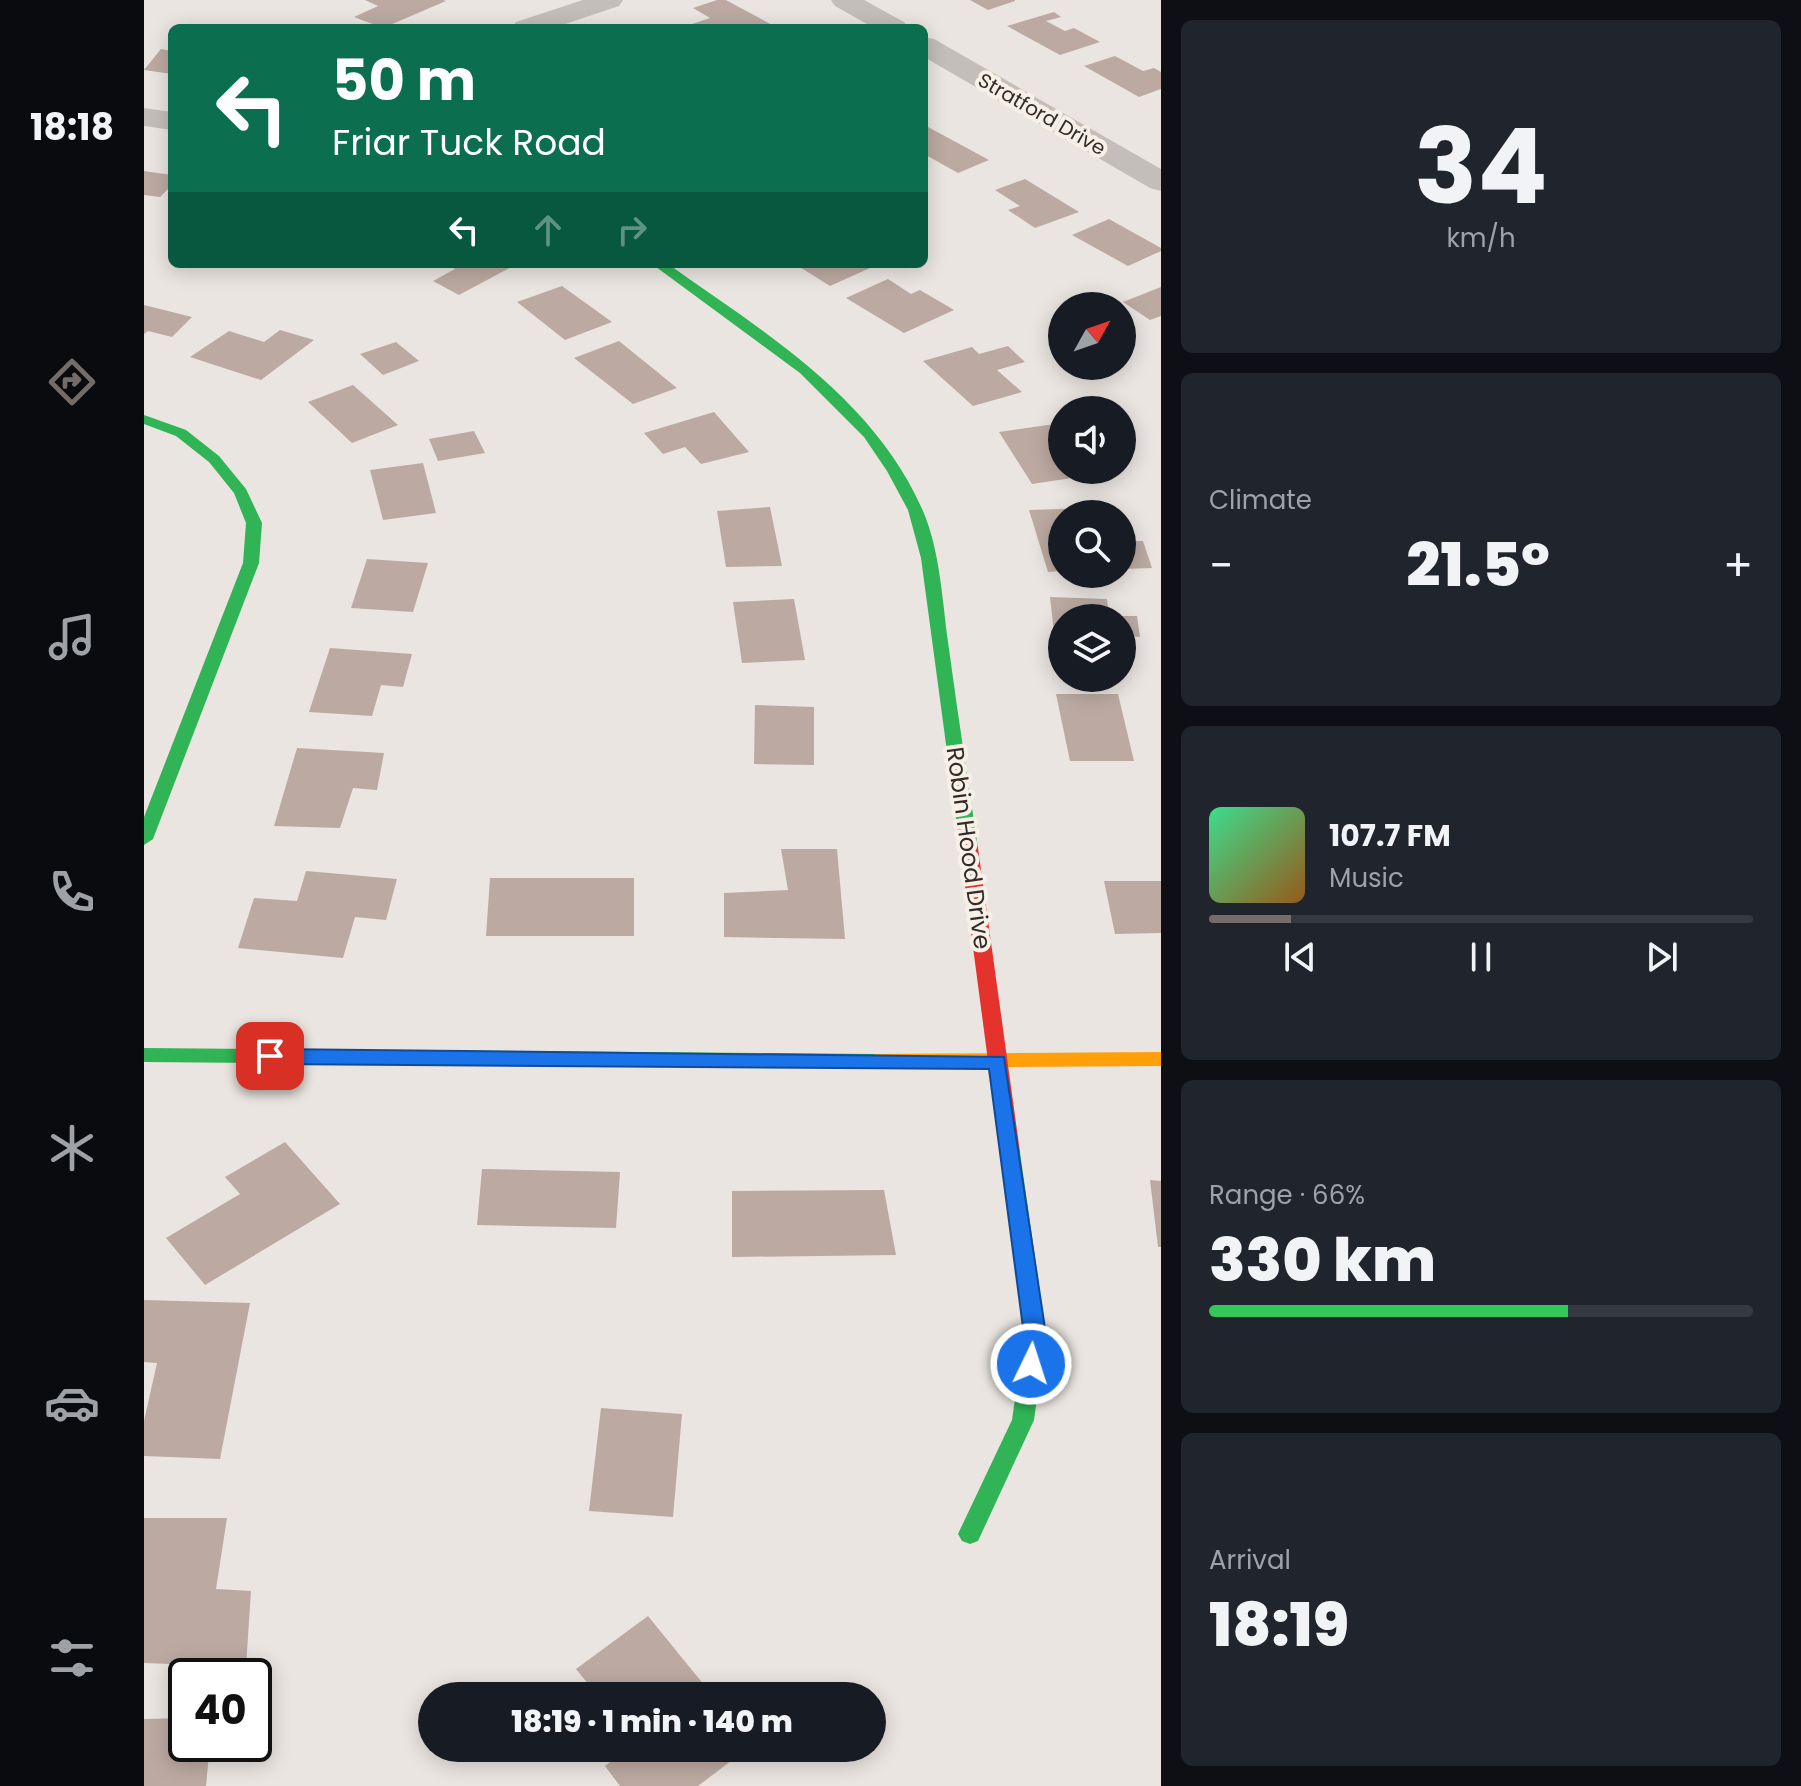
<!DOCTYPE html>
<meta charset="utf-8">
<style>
:root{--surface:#171b24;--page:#20242c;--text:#f1f3f6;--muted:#9ea1a6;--line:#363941;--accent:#736c68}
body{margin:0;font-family:Poppins,sans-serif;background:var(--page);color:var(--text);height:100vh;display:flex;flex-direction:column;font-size:30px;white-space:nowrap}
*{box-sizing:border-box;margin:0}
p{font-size:26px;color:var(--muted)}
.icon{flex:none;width:44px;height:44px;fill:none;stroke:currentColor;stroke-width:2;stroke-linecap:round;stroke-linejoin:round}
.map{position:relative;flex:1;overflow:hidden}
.side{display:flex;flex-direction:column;gap:20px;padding:20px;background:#0d0f14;width:640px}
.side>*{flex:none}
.guide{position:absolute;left:24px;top:24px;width:760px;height:244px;border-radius:12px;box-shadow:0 4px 20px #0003;background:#0b6e4f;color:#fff;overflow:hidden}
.needle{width:52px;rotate:50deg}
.buttons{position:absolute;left:904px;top:292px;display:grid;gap:16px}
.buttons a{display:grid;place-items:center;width:88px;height:88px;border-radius:50%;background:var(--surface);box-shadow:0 4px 20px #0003;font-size:40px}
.speed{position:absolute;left:24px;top:1658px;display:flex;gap:16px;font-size:40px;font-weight:700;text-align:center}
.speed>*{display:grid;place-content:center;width:104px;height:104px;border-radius:50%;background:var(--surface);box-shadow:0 4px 20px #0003;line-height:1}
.speed .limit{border:4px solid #111;border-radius:12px;background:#fff;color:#111}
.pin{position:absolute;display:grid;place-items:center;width:68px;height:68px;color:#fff;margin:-34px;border-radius:16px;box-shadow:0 4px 12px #0006}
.me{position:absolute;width:88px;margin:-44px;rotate:4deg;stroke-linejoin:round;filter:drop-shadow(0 0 6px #0008)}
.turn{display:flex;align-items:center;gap:28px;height:168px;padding:0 32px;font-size:36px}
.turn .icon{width:104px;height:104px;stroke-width:2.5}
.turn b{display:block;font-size:56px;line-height:68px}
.lanes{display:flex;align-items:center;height:76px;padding:0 32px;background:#0003;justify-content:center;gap:40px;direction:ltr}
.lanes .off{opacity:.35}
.big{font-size:60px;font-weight:800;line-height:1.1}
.side .card{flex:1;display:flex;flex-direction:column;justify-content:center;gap:12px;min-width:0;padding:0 28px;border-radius:12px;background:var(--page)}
.side .dial{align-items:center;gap:0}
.dial b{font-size:104px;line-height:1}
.song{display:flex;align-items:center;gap:24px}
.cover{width:96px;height:96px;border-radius:12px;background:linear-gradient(135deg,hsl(150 70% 55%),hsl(30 70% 35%))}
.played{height:8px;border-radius:4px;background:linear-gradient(90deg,var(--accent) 15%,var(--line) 15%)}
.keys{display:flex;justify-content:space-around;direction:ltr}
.heat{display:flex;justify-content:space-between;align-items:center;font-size:44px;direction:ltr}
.charge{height:12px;border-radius:6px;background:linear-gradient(90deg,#34c759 66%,var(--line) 0)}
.trip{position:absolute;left:274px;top:1682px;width:468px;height:80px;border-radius:40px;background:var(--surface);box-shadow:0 4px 20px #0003;font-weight:800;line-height:80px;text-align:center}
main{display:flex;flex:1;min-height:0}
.dock{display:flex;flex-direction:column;width:144px;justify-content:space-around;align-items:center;background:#090b0e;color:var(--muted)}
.dock .icon{width:56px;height:56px}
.dock .selected{color:var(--accent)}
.dock b{font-size:36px;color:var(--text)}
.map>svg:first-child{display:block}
.building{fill:#bcaaa2}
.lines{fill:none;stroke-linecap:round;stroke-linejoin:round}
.street{fill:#c3beb9;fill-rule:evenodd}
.fast{fill:#30b455;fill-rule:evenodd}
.slow{fill:#ff9f0a;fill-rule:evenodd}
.jam{fill:#e5322d;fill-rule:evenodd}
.route{fill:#1a73e8;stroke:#114b97;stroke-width:2}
.labels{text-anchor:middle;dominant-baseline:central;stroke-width:8;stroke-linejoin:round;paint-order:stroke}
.far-street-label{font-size:20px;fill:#332b27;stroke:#f7f0e6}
.street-label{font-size:24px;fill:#332b27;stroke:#f7f0e6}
</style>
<main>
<nav class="dock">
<b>18:18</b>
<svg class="icon selected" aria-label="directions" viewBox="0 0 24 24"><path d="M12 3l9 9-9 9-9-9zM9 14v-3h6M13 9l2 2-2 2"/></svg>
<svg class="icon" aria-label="music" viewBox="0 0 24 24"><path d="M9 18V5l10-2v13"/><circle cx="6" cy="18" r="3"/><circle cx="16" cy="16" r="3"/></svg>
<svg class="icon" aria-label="phone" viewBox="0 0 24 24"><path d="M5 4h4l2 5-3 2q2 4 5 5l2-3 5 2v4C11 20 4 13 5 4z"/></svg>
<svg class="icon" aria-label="climate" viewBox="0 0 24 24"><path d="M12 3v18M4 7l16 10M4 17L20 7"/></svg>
<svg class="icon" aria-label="car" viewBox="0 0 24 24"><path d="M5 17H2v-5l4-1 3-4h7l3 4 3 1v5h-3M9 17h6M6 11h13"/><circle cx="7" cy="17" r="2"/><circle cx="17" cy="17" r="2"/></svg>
<svg class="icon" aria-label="filters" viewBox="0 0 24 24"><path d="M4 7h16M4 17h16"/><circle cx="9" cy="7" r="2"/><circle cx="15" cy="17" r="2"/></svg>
</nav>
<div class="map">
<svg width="1017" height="1786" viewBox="0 0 1017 1786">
<rect width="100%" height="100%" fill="#eae5e0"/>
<!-- building -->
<path class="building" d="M221,0H299L302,1L239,28L210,17L234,6Z
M573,0H582L630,26L556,28L548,24L566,18L549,8Z
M826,0H871V1L844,10Z
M910,12L917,17L902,21L921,31L930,28L956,42L916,55L863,26Z
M17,49L28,51V74L0,70Z
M971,56L999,71L1010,68L1017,72V89L995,97L940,66Z
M784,127L845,160L814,173L780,154V129Z
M0,171L28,175V185L16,197L0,195Z
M881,179L935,212L891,228L864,210L876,206L851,190Z
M965,219L1017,248V251L984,266L928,235Z
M301,264H373L315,295L289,281L311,269Z
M651,264H719L726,268L686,286Z
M744,279L767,294L776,290L810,310L760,333L702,298Z
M418,286L468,322L421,340L373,302Z
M1017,287V316L1006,320L979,302Z
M0,305L48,317L28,337L4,331L0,334Z
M136,330L170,340L117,380L46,357L85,331L120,342Z
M475,341L533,388L489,404L430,358Z
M252,342L275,361L239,375L216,354Z
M864,346L881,362L853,370L878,392L829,406L779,361L828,347L835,354Z
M209,385L254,425L208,443L164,402Z
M570,412L605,452L557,464L541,447L519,454L500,433Z
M918,423V470H937L941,476L888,484L855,432Z
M330,431L341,453L294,461L285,439Z
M279,463L292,513L239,520L226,470Z
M626,507L638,566L582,567L573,511Z
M947,508L949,514H918V571L904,572L885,510Z
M978,541H999L1008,568L978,569Z
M223,559L284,563L269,612L207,608Z
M906,597L963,599L965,615H972V618H918V668H914Z
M650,599L661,660L598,663L589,602Z
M978,616H993L996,637L978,636Z
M186,648L268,654L259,687L237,685L228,716L165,712Z
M912,694H974L990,761H926Z
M611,705L670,707V765L610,764Z
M153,748L240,753L233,790L209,788L196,828L130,826Z
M637,849H693L701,939L580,937V893L644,890Z
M162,871L253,879L242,920L211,917L199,958L94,948L110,898L153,901Z
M346,878H490V936H342Z
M960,881H1017V933L971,934Z
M141,1142L196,1204L61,1285L22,1238L96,1194L81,1177Z
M338,1169L476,1172L472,1228L333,1225Z
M1006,1180L1017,1181V1247H1014Z
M740,1190L752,1255L588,1257V1191Z
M0,1300L106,1303L76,1459L0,1456V1421L13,1363L0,1362Z
M457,1408L538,1414L529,1517L445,1511Z
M0,1518H83L72,1589L107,1591L102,1667L0,1663Z
M504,1616L569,1696H454L432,1669Z
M42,1718V1744H66L62,1786H0V1719Z
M485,1748H604L554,1786H476L461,1766Z"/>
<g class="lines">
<!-- street -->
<path class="street" d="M439,0H479L475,6L409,28H368L372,22Z
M687,0H720L760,22L764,28H730L691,6Z
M780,37L790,39L1017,169V191L1006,188L780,57Z
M0,108L28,112V130L0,126Z"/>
<!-- fast -->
<path class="fast" d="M508,264H524C620,332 730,398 779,511C796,551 798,598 804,642C813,708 823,775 833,841L830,845H818L815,841L777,558L764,510L743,471L720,437L656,373Z
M0,415L42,430L75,456L102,489L118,523L115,563L9,839L0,845V817L99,563L102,523L90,493L65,462L32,436L0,424Z
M0,1048L732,1054L739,1056L742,1061L739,1066L732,1068L0,1062Z
M866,1144L873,1146L876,1152L902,1335L890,1420L834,1541L826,1544L818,1541L814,1534L868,1420L880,1335L856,1152L859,1146Z"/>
<!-- slow -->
<path class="slow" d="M1017,1052V1066L732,1068L725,1066L722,1061L725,1056L732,1054Z"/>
<!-- jam -->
<path class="jam" d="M824,835L833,841L876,1152L873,1158L866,1160L859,1158L856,1152L815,841Z"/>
</g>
<!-- route -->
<path class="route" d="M126,1049L860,1057L902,1335L895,1370L887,1373L879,1370L876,1364L880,1335L845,1069L126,1064L120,1062L117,1056L120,1051Z"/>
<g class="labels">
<!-- far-street labels -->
<g class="far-street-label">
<text transform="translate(898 114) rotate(30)">Stratford Drive</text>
</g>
<!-- street labels -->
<g class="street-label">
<text transform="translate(825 848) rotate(82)">Robin Hood Drive</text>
</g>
</g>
</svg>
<div class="buttons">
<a><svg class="needle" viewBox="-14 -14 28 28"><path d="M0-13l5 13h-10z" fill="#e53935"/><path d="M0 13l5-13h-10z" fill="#9ea1a6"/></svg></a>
<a><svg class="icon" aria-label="sound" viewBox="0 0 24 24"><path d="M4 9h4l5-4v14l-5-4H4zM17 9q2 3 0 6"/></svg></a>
<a><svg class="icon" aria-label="search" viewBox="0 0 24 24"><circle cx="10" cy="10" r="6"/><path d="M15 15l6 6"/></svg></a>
<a><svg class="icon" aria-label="layers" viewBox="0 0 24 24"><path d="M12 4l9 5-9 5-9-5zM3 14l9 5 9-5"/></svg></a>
</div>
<div class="speed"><div class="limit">40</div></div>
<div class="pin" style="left:126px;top:1056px;background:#d93025"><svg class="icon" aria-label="arrive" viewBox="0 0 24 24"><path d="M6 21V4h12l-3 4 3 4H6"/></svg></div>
<svg class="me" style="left:887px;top:1364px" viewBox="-20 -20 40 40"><circle r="17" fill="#1a73e8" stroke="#fff" stroke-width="3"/><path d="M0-11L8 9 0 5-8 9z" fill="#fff"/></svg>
<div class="trip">18:19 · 1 min · 140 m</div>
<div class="guide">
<div class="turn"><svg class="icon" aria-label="left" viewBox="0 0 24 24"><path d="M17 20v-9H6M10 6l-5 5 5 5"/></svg><div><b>50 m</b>Friar Tuck Road</div></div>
<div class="lanes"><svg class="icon" aria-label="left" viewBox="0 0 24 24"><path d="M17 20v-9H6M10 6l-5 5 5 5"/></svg><svg class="icon off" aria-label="ahead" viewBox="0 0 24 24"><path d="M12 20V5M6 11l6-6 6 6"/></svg><svg class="icon off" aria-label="right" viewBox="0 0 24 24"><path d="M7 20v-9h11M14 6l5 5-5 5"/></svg></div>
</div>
</div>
<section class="side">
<div class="card dial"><b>34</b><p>km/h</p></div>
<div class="card"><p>Climate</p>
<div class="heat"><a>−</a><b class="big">21.5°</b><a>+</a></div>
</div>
<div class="card">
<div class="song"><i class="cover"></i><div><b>107.7 FM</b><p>Music</p></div></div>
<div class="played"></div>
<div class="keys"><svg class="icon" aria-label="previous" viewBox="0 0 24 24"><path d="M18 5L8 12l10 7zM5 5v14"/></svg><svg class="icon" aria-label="pause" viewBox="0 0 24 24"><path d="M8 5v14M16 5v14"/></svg><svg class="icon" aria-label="next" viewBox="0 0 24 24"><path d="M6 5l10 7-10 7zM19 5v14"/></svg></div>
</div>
<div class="card"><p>Range · 66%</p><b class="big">330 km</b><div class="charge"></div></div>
<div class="card"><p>Arrival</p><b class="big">18:19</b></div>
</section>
</main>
